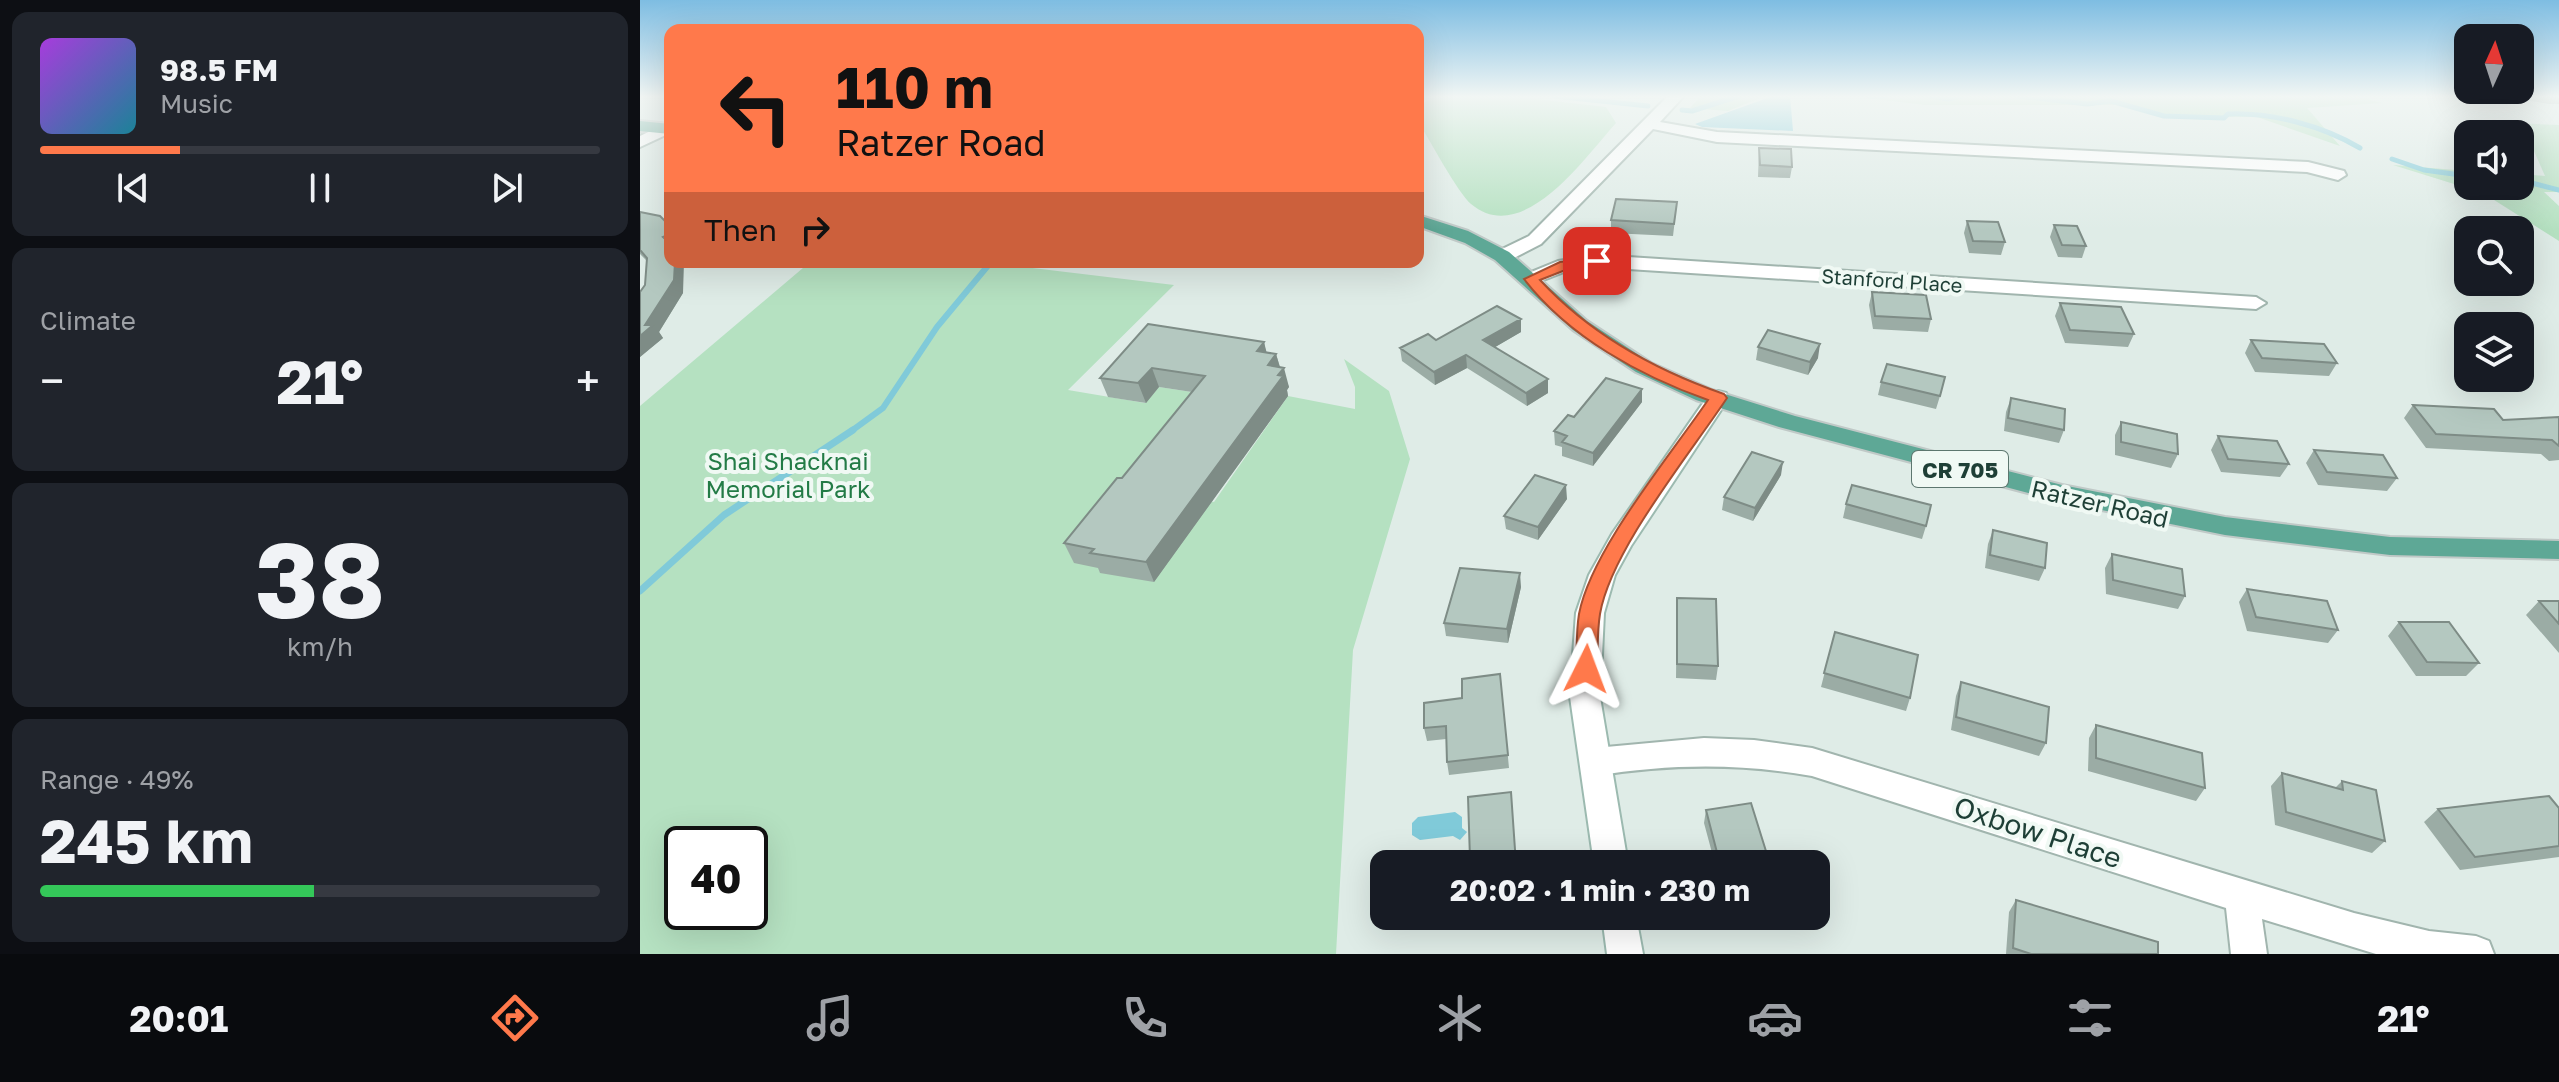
<!DOCTYPE html>
<meta charset="utf-8">
<style>
:root{--surface:#171b24;--page:#20242c;--text:#f1f3f6;--muted:#9ea1a6;--line:#363941;--accent:#ff794b}
body{margin:0;font-family:"Golos Text",sans-serif;background:var(--page);color:var(--text);height:100vh;display:flex;flex-direction:column;font-size:30px;white-space:nowrap}
*{box-sizing:border-box;margin:0}
p{font-size:26px;color:var(--muted)}
.icon{flex:none;width:44px;height:44px;fill:none;stroke:currentColor;stroke-width:2;stroke-linecap:round;stroke-linejoin:round}
.map{position:relative;flex:1;overflow:hidden}
.details{display:flex;flex-direction:column;gap:12px;padding:12px;background:#0d0f14;width:640px}
.details>*{flex:none}
.guide{position:absolute;left:24px;top:24px;width:760px;height:244px;border-radius:16px;box-shadow:0 8px 32px #0002;background:#ff794b;color:#111;overflow:hidden}
.needle{width:52px;rotate:3deg}
.buttons{position:absolute;left:1814px;top:24px;display:grid;gap:16px}
.buttons a{display:grid;place-items:center;width:80px;height:80px;border-radius:16px;background:var(--surface);box-shadow:0 8px 32px #0002;font-size:40px}
.speed{position:absolute;left:24px;top:826px;display:flex;gap:16px;font-size:40px;font-weight:700;text-align:center}
.speed>*{display:grid;place-content:center;width:104px;height:104px;border-radius:50%;background:var(--surface);box-shadow:0 8px 32px #0002;line-height:1}
.speed .limit{border:4px solid #111;border-radius:12px;background:#fff;color:#111}
.pin{position:absolute;display:grid;place-items:center;width:68px;height:68px;color:#fff;margin:-34px;border-radius:16px;box-shadow:0 4px 12px #0006}
.me{position:absolute;width:88px;margin:-44px;rotate:3deg;stroke-linejoin:round;filter:drop-shadow(0 0 6px #0008)}
.turn{display:flex;align-items:center;gap:28px;height:168px;padding:0 40px;font-size:36px}
.turn .icon{width:104px;height:104px;stroke-width:2.5}
.turn b{display:block;font-size:56px;line-height:68px}
.then{display:flex;align-items:center;height:76px;padding:0 40px;background:#0003;gap:16px;font-size:30px}
.big{font-size:60px;font-weight:700;line-height:1.1}
.details .tile{flex:1;display:flex;flex-direction:column;justify-content:center;gap:12px;min-width:0;padding:0 28px;border-radius:16px;background:var(--page)}
.details .dial{align-items:center;gap:0}
.dial b{font-size:104px;line-height:1}
.song{display:flex;align-items:center;gap:24px}
.cover{width:96px;height:96px;border-radius:12px;background:linear-gradient(135deg,hsl(280 70% 55%),hsl(190 70% 35%))}
.played{height:8px;border-radius:4px;background:linear-gradient(90deg,var(--accent) 25%,var(--line) 25%)}
.keys{display:flex;justify-content:space-around;direction:ltr}
.heat{display:flex;justify-content:space-between;align-items:center;font-size:44px;direction:ltr}
.charge{height:12px;border-radius:6px;background:linear-gradient(90deg,#34c759 49%,var(--line) 0)}
.trip{position:absolute;left:730px;top:850px;width:460px;height:80px;border-radius:16px;background:var(--surface);box-shadow:0 8px 32px #0002;font-weight:700;line-height:80px;text-align:center}
.menu{display:flex;height:128px;justify-content:space-around;align-items:center;background:#090b0e;color:var(--muted)}
.menu .icon{width:56px;height:56px}
.menu .current{color:var(--accent)}
.menu b{font-size:36px;color:var(--text)}
main{display:flex;flex:1;min-height:0}
.map>svg:first-child{display:block}
.green{fill:#b5e1c1;fill-rule:evenodd}
.water{fill:#80cad9}
.lines{fill:none;stroke-linecap:round;stroke-linejoin:round}
.stream-far2{stroke:#80cad9;stroke-width:5}
.stream-far1{stroke:#80cad9;stroke-width:6}
.stream{stroke:#80cad9;stroke-width:7}
.street-casing{stroke:#a1b5ae;stroke-width:4}
.secondary-casing{stroke:#9cbab0;stroke-width:4}
.primary-casing{stroke:#c0c9c7;stroke-width:4}
.street{fill:#fff;fill-rule:evenodd}
.secondary{fill:#fff;fill-rule:evenodd}
.primary{fill:#5ea896;fill-rule:evenodd}
.wall{fill:#9baca5}
.shaded-wall{fill:#7e8c86}
.building{fill:#b4c8c0;stroke:#7e8c86;stroke-width:2}
.route{fill:#ff794b;stroke:#a64f31;stroke-width:2}
.labels{text-anchor:middle;dominant-baseline:central;stroke-width:8;stroke-linejoin:round;paint-order:stroke}
.far-street-label{font-size:20px;fill:#1e3f36;stroke:#f0f9f4}
.shield{fill:#f0f9f4;stroke:#5d776f;stroke-width:2}
.shield-label{font-size:22px;font-weight:bold;fill:#1e3f36}
.park-label{font-size:24px;fill:#237b46;stroke:#f0f9f4}
.street-label{font-size:24px;fill:#1e3f36;stroke:#f0f9f4}
.near-street-label{font-size:28px;fill:#1e3f36;stroke:#f0f9f4}
</style>
<main>
<section class="details">
<div class="tile">
<div class="song"><i class="cover"></i><div><b>98.5 FM</b><p>Music</p></div></div>
<div class="played"></div>
<div class="keys"><svg class="icon" aria-label="previous" viewBox="0 0 24 24"><path d="M18 5L8 12l10 7zM5 5v14"/></svg><svg class="icon" aria-label="pause" viewBox="0 0 24 24"><path d="M8 5v14M16 5v14"/></svg><svg class="icon" aria-label="next" viewBox="0 0 24 24"><path d="M6 5l10 7-10 7zM19 5v14"/></svg></div>
</div>
<div class="tile"><p>Climate</p>
<div class="heat"><a>−</a><b class="big">21°</b><a>+</a></div>
</div>
<div class="tile dial"><b>38</b><p>km/h</p></div>
<div class="tile"><p>Range · 49%</p><b class="big">245 km</b><div class="charge"></div></div>
</section>
<div class="map">
<svg width="1919" height="954" viewBox="0 0 1919 954">
<rect width="100%" height="100%" fill="#dfece7"/>
<!-- green -->
<path class="green" d="M795,96H868L966,107L976,123C946,156 883,248 831,204C818,193 789,139 778,121V107Z
M1061,96H1125L1088,111L1050,108Z
M1211,96H1716L1742,103L1667,108L1700,146L1617,117L1529,116L1486,105H1285Z
M1851,122L1919,125V192H1904L1919,206V241L1843,193L1753,165L1828,171V186H1880V174L1905,176L1891,144L1880,138V134H1873Z
M170,262H370L368,265L534,285L428,390L505,403L519,387L572,395L568,501L574,502L648,396L715,409V387L704,359L749,391L770,459L713,650L696,954H0V406ZM42,844H110V912H42Z"/>
<!-- water -->
<path class="water" d="M1133,96H1150L1153,131L1062,127L1055,124Z
M815,812L822,817V828L827,832L820,840L813,836L780,840L772,835V823L778,817Z"/>
<g class="lines">
<!-- stream-far2 -->
<path class="stream-far2" d="M914,96L1008,106
M1229,96H1246
M1290,96L1308,99L1321,96
M1379,96L1447,104L1471,101L1524,116L1584,118L1588,114C1632,112 1683,126 1720,148
M1042,110L1052,111L1099,96
M1752,159L1784,170L1828,176
M1880,180L1919,190"/>
<!-- stream-far1 -->
<path class="stream-far1" d="M210,432L243,408L297,327L351,262"/>
<!-- stream -->
<path class="stream" d="M0,591L84,515L213,430"/>
<!-- street casing -->
<g class="street-casing">
<path id="street" d="M1028,96H1044L1020,122L1077,132L1668,162L1704,171L1706,175L1698,180L1667,172L1077,142L1013,129L901,244L870,260H856L854,256L856,252L889,236Z
M30,125V133L0,147V136L21,126Z
M957,255L1616,297L1626,303L1616,309L957,267L929,270L891,285L881,279L884,275L918,261Z
M1064,738L1114,740L1172,748L1714,913L1789,931L1836,936L1849,941L1854,954H1736L1622,919L1627,954H1591L1586,908L1172,776C1098,763 1029,764 955,776L944,772L940,762L944,752L955,748Z"/>
</g>
<!-- secondary casing -->
<g class="secondary-casing">
<path id="secondary" d="M1078,391L1086,393L1089,398L991,546L975,575L964,613L960,697L988,864H954L930,697L936,613L949,575L972,534L1070,393Z
M962,916H996L1003,954H967Z"/>
</g>
<!-- primary casing -->
<g class="primary-casing">
<path id="primary" d="M0,121L30,124V134L0,131Z
M778,215L828,231L869,252L947,321L1011,363L1072,390L1155,416L1422,485L1585,517L1750,537L1919,541V559L1750,555L1585,535L1422,502L1139,427L1056,400L996,372L933,330L855,260L825,243L778,226Z"/>
</g>
<!-- street -->
<use href="#street" class="street"/>
<!-- secondary -->
<use href="#secondary" class="secondary"/>
<!-- primary -->
<use href="#primary" class="primary"/>
</g>
<!-- wall -->
<path class="wall" d="M1862,96H1919V104H1909Z
M1119,148L1152,167L1150,178L1118,177Z
M1037,202L1033,236L971,233V220Z
M0,212L43,293L19,332L23,338L0,357L7,261L0,254Z
M1327,221L1365,242L1361,255L1329,253L1324,233Z
M1414,225L1446,246L1442,258L1418,257L1410,237Z
M1232,292L1291,319L1288,332L1233,329L1229,305Z
M1420,303L1494,334L1488,347L1425,343L1415,316Z
M881,319V332L855,347L908,379V393L887,406L827,368L795,385L762,361L760,348Z
M1611,340L1697,363L1689,376L1615,372L1605,353Z
M624,342L626,353L636,354L640,367L649,387L647,390L648,396L514,582L460,573L458,568L434,563L424,543L482,478L552,392L519,387L506,403L468,397L460,378Z
M1118,347L1178,358L1168,375L1116,360Z
M1241,382L1300,396L1296,409L1238,395Z
M1002,389V402L953,466L922,456V447L915,445L914,431L934,417Z
M1371,398L1424,430L1419,443L1364,431L1366,412Z
M1773,405L1863,420L1919,417V460L1909,461L1901,454L1786,448L1764,418Z
M1481,422L1538,454L1531,468L1475,455V435Z
M1578,436L1649,464L1640,477L1581,472L1571,450Z
M1674,450L1757,478L1747,491L1678,485L1666,463Z
M1141,475L1113,521L1082,510L1084,497Z
M927,499L898,540L866,529L864,516Z
M1206,504L1286,526L1282,539L1203,518Z
M1353,530L1405,568L1399,581L1345,568L1348,544Z
M1472,554L1545,596L1538,609L1466,594L1465,568Z
M881,587L868,643L806,636L804,623Z
M1607,589L1698,630L1688,643L1607,631L1599,602Z
M1037,598L1078,666L1076,680L1036,678Z
M1899,601H1919V653L1886,615Z
M1759,622L1839,663L1826,676H1776L1748,636Z
M1195,632L1270,698L1266,711L1181,687Z
M860,674L869,768L809,775L807,762L806,739L787,741L784,728L822,698Z
M1321,682L1406,743L1399,756L1311,730L1316,696Z
M1456,725L1565,788L1556,801L1448,771L1449,738Z
M1642,773L1695,788L1702,781L1745,841L1732,853L1635,825L1631,786Z
M1919,808V857L1820,870L1784,822L1798,809Z
M1066,810L1130,864H1075L1064,823Z
M1376,900L1518,954H1366L1369,912Z"/>
<!-- shaded-wall -->
<path class="shaded-wall" d="M35,262H44L43,293L19,332L23,338L0,357V336Z
M881,319V332L845,353L843,340Z
M624,342L629,362L617,351Z
M1180,344L1178,358L1168,375L1170,362Z
M636,354L641,371L644,368L649,387L647,390L648,396L514,582L506,562L628,365Z
M826,355L827,368L795,385L794,372Z
M512,368L519,387L506,403L498,383Z
M908,379V393L887,406L886,393Z
M1002,389V402L953,466V453Z
M1143,462L1141,475L1113,521L1115,508Z
M926,485L927,499L898,540V527Z
M880,573L881,587L868,643L867,629Z"/>
<!-- building -->
<path class="building" d="M1119,148L1151,149L1152,167L1120,165Z
M976,199L1037,202L1034,224L971,220Z
M0,212L20,216L30,226V234L23,237L30,243V262H35L34,280L5,325H13L0,336V292L5,285L7,258L0,250Z
M1327,221L1358,222L1365,242L1333,241Z
M1414,225L1437,226L1446,246L1422,245Z
M1232,292L1286,295L1291,319L1235,316Z
M1420,303L1481,307L1494,334L1430,330Z
M857,306L881,319L843,340L908,379L886,393L826,355L794,372L760,348L788,334L796,340Z
M508,324L624,342L617,351L636,354L628,365L644,368L638,375L643,376L506,562L450,553L454,549L424,543L477,478H482L565,376L512,368L498,383L460,378Z
M1128,330L1180,344L1170,362L1118,347Z
M1611,340L1684,344L1697,363L1622,358Z
M1247,364L1305,377L1300,396L1241,382Z
M966,378L1002,389L953,453L922,442L927,436L914,431L928,415L934,417Z
M1371,398L1425,409L1424,430L1368,418Z
M1773,405L1854,409L1863,420L1919,417V446L1912,440L1796,434Z
M1481,422L1537,434L1538,454L1481,442Z
M1578,436L1637,441L1649,464L1588,459Z
M1674,450L1743,455L1757,478L1687,472Z
M1112,452L1143,462L1115,508L1084,497Z
M895,475L926,485L898,527L864,516Z
M1212,485L1291,505L1286,526L1206,504Z
M1353,530L1407,543L1405,568L1350,555Z
M1472,554L1542,569L1545,596L1473,580Z
M820,568L880,573L867,629L804,623Z
M1607,589L1687,601L1698,630L1616,617Z
M1037,598L1076,599L1078,666L1037,664Z
M1899,601H1919V624Z
M1759,622H1809L1839,663L1787,662Z
M1195,632L1278,655L1270,698L1184,673Z
M860,674L868,755L807,762L806,726L784,728V703L822,698V679Z
M1321,682L1409,707L1406,743L1316,717Z
M1456,725L1562,753L1565,788L1456,758Z
M1642,773L1703,790L1702,781L1736,790L1745,841L1646,812Z
M871,792L876,864H804V863L830,859L828,797Z
M1909,796L1919,808V846L1835,857L1798,809Z
M1111,803L1130,864H1080L1066,810Z
M1376,900L1518,942V954H1391L1373,948Z"/>
<!-- sky -->
<linearGradient id="sky" x2="0" y2="1"><stop stop-color="#7ebde2"/><stop offset="0.42" stop-color="#f1f6f4"/><stop offset="1" stop-color="#f1f6f4" stop-opacity="0"/></linearGradient>
<rect width="1919" height="230" fill="url(#sky)"/>
<!-- route -->
<path class="route" d="M957,257L962,258V264L928,269L900,280C951,335 1015,370 1084,394L1087,398C1050,454 971,550 960,614C957,632 958,651 957,669L954,675L946,678L939,675L936,669C937,651 936,632 939,614C951,550 1030,456 1068,400C1000,376 929,337 884,279L920,262Z"/>
<g class="labels">
<!-- far-street labels -->
<g class="far-street-label">
<text transform="translate(1252 280) rotate(4)">Stanford Place</text>
</g>
<!-- shield labels -->
<rect class="shield" x="1272" y="451" width="96" height="36" rx="6"/>
<g class="shield-label">
<text x="1320" y="469">CR 705</text>
</g>
<!-- park labels -->
<g class="park-label">
<text x="148" y="460">Shai Shacknai<tspan x="148" dy="28">Memorial Park</tspan></text>
</g>
<!-- street labels -->
<g class="street-label">
<text transform="translate(1460 503) rotate(13)">Ratzer Road</text>
</g>
<!-- near-street labels -->
<g class="near-street-label">
<text transform="translate(1398 832) rotate(18)">Oxbow Place</text>
</g>
</g>
</svg>
<div class="buttons">
<a><svg class="needle" viewBox="-14 -14 28 28"><path d="M0-13l5 13h-10z" fill="#e53935"/><path d="M0 13l5-13h-10z" fill="#9ea1a6"/></svg></a>
<a><svg class="icon" aria-label="sound" viewBox="0 0 24 24"><path d="M4 9h4l5-4v14l-5-4H4zM17 9q2 3 0 6"/></svg></a>
<a><svg class="icon" aria-label="search" viewBox="0 0 24 24"><circle cx="10" cy="10" r="6"/><path d="M15 15l6 6"/></svg></a>
<a><svg class="icon" aria-label="layers" viewBox="0 0 24 24"><path d="M12 4l9 5-9 5-9-5zM3 14l9 5 9-5"/></svg></a>
</div>
<div class="speed"><div class="limit">40</div></div>
<div class="pin" style="left:957px;top:261px;background:#d93025"><svg class="icon" aria-label="arrive" viewBox="0 0 24 24"><path d="M6 21V4h12l-3 4 3 4H6"/></svg></div>
<svg class="me" style="left:946px;top:669px" viewBox="-20 -20 40 40"><path d="M0-17L14 15 0 8-14 15z" fill="#ff794b" stroke="#fff" stroke-width="4"/></svg>
<div class="trip">20:02 · 1 min · 230 m</div>
<div class="guide">
<div class="turn"><svg class="icon" aria-label="left" viewBox="0 0 24 24"><path d="M17 20v-9H6M10 6l-5 5 5 5"/></svg><div><b>110 m</b>Ratzer Road</div></div>
<div class="then">Then<svg class="icon" aria-label="right" viewBox="0 0 24 24"><path d="M7 20v-9h11M14 6l5 5-5 5"/></svg></div>
</div>
</div>
</main>
<nav class="menu">
<b>20:01</b>
<svg class="icon current" aria-label="directions" viewBox="0 0 24 24"><path d="M12 3l9 9-9 9-9-9zM9 14v-3h6M13 9l2 2-2 2"/></svg>
<svg class="icon" aria-label="music" viewBox="0 0 24 24"><path d="M9 18V5l10-2v13"/><circle cx="6" cy="18" r="3"/><circle cx="16" cy="16" r="3"/></svg>
<svg class="icon" aria-label="phone" viewBox="0 0 24 24"><path d="M5 4h4l2 5-3 2q2 4 5 5l2-3 5 2v4C11 20 4 13 5 4z"/></svg>
<svg class="icon" aria-label="climate" viewBox="0 0 24 24"><path d="M12 3v18M4 7l16 10M4 17L20 7"/></svg>
<svg class="icon" aria-label="car" viewBox="0 0 24 24"><path d="M5 17H2v-5l4-1 3-4h7l3 4 3 1v5h-3M9 17h6M6 11h13"/><circle cx="7" cy="17" r="2"/><circle cx="17" cy="17" r="2"/></svg>
<svg class="icon" aria-label="filters" viewBox="0 0 24 24"><path d="M4 7h16M4 17h16"/><circle cx="9" cy="7" r="2"/><circle cx="15" cy="17" r="2"/></svg>
<b>21°</b>
</nav>
